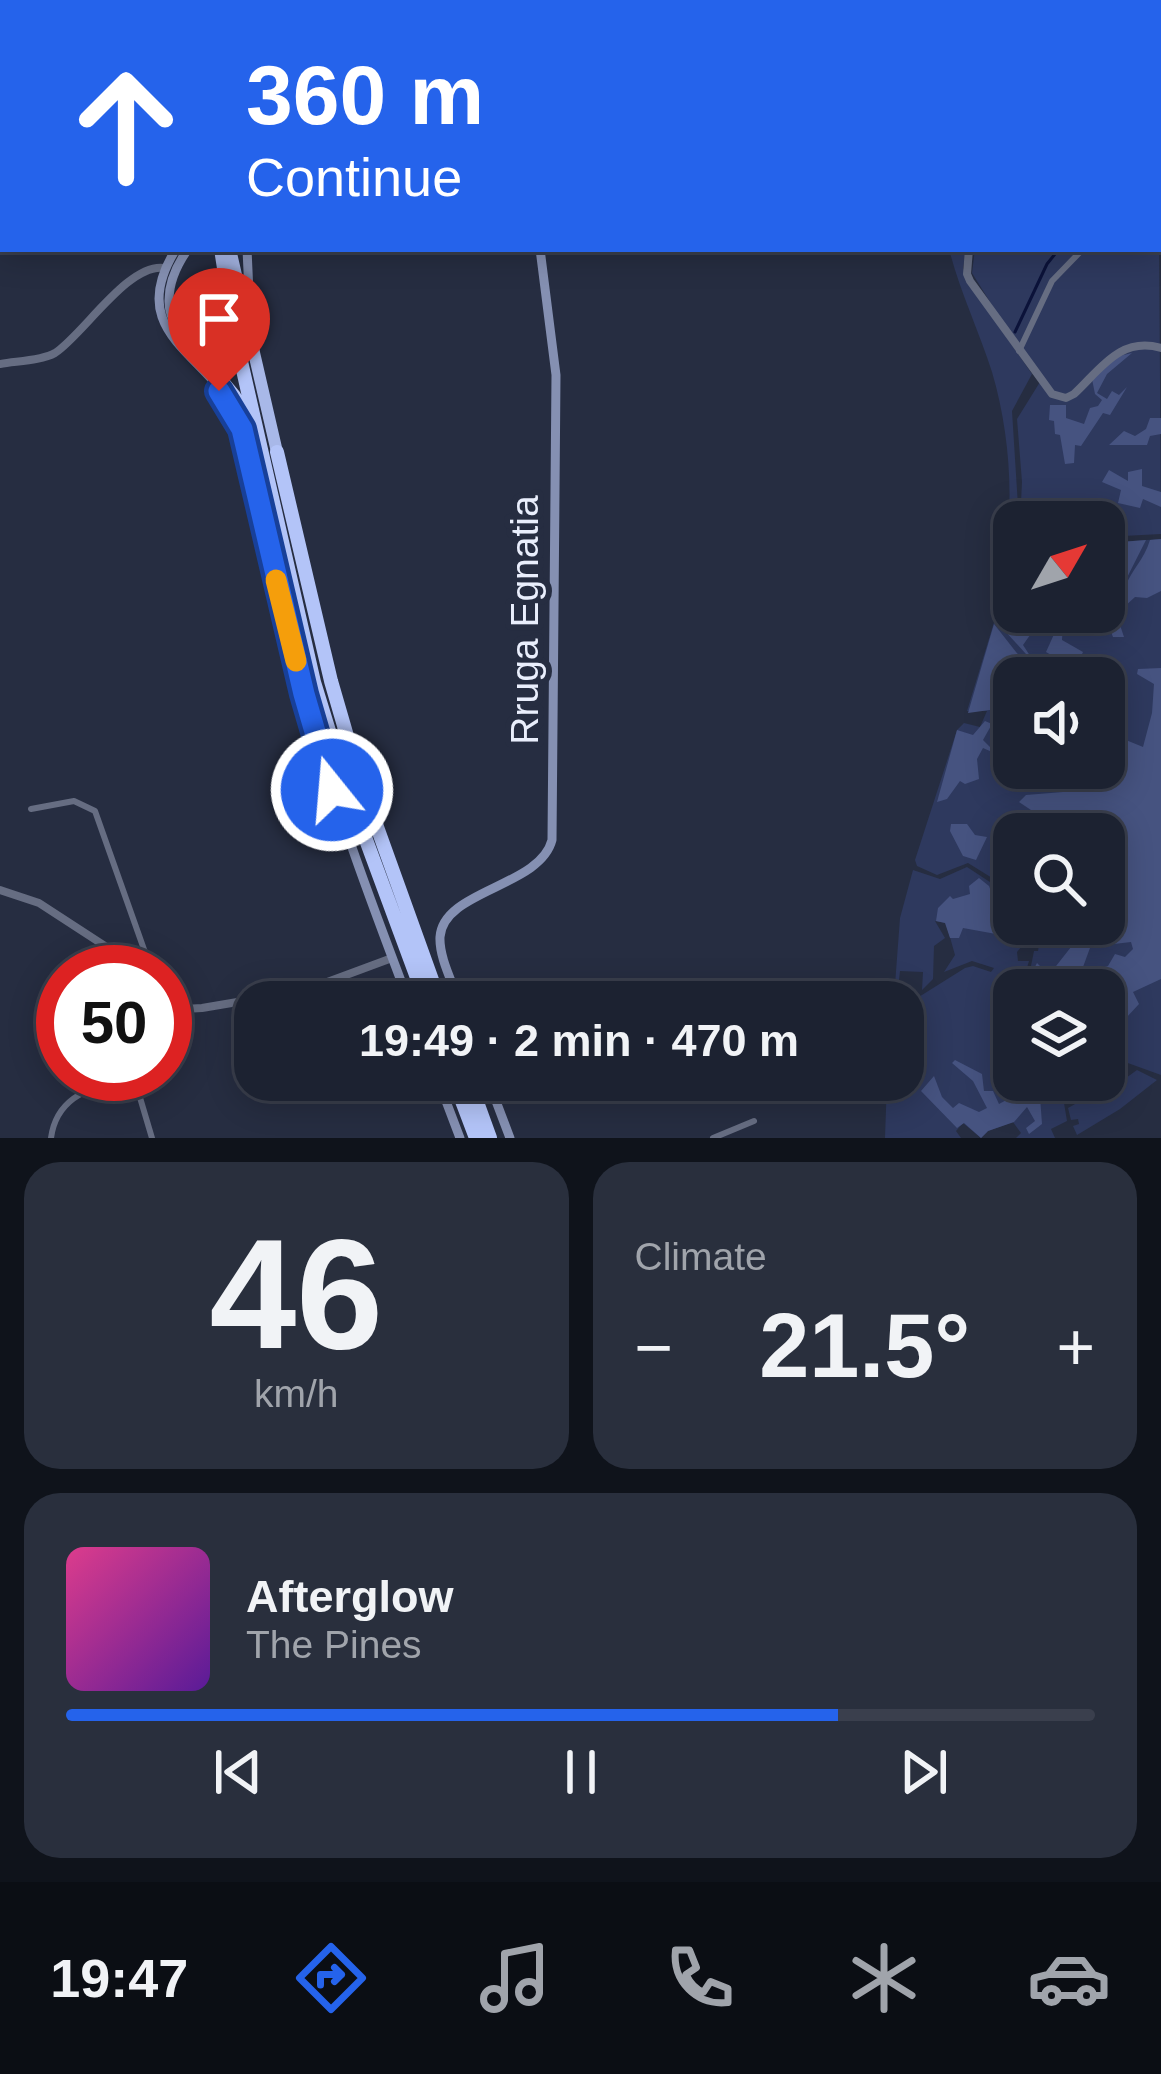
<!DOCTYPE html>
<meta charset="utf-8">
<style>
:root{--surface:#1c2231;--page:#292f3d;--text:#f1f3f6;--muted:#a0a4ab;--line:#3a3f4d;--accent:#2563eb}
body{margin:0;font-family:Arial,sans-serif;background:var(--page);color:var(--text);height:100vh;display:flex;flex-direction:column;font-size:45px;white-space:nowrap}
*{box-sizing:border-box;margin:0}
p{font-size:39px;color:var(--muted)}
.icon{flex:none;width:66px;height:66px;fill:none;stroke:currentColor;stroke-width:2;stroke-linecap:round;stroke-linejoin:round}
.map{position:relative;height:1138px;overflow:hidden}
.panel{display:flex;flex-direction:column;gap:24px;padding:24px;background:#0f131b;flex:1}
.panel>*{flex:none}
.top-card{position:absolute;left:0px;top:0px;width:1161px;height:252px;box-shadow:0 6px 30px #0003,0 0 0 3px var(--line);background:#2563eb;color:#fff;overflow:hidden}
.needle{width:78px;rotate:51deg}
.fabs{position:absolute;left:993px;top:501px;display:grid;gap:24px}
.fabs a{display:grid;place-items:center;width:132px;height:132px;border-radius:24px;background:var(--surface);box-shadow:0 6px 30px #0003,0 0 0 3px var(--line);font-size:60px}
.speed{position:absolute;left:36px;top:945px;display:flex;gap:24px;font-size:60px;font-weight:700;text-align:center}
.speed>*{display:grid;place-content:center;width:156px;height:156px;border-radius:50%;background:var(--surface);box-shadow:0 6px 30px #0003,0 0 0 3px var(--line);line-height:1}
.speed .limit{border:18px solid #d22;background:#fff;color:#111}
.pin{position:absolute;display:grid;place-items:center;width:102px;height:102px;color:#fff;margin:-123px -51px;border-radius:50% 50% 50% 0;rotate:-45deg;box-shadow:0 0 12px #0007}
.pin .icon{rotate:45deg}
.me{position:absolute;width:132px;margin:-66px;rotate:343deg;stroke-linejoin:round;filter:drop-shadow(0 0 9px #0008)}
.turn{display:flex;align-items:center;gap:42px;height:252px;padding:0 48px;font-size:54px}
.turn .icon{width:156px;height:156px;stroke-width:2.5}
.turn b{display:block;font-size:84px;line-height:102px}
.big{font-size:90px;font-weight:600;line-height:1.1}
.panel .card{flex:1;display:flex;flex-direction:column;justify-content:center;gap:18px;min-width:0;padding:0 42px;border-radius:36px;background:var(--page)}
.panel .dial{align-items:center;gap:0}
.dial b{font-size:156px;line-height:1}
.song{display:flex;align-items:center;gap:36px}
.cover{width:144px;height:144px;border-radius:18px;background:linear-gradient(135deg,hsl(330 70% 55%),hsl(270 70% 35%))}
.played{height:12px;border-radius:6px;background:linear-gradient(90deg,var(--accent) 75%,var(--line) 75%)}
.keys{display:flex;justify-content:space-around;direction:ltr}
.heat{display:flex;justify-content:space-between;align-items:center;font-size:66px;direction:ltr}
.panel .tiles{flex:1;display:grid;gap:24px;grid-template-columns:1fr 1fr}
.card:last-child{grid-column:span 2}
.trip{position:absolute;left:234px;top:981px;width:690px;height:120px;border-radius:36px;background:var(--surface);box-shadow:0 6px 30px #0003,0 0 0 3px var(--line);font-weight:600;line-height:120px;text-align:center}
.tabs{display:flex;height:192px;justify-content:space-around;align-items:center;background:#0b0e14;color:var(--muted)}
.tabs .icon{width:84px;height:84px}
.tabs .on{color:var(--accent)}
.tabs b{font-size:54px;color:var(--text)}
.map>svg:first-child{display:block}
.green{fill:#2e395e;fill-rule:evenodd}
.forest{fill:#465380}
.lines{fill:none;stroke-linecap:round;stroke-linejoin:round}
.stream{stroke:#0b1239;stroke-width:3}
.minor{stroke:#666d82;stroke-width:6}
.tertiary{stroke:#666d82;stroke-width:8}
.secondary{stroke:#8590b2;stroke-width:9}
.trunk{stroke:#a8b8e8;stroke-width:12}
.motorway{stroke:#b3c4f8;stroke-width:14}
.route-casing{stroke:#184099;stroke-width:30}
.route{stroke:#2563eb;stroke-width:21}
.slow{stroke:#f59e0b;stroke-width:21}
.labels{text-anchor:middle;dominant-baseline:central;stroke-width:12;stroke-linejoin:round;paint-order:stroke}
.street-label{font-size:39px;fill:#e9eefc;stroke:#262d41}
</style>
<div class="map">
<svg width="1161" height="1138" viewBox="0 0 1161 1138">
<rect width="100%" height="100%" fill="#262d41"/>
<!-- green -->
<path class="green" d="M1158,73L1161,534L1104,537V522H1020L1022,482L1017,419L1040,382L972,273L975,249L1052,252L1055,249H1158Z
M949,249H966L963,268L967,280L1032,374L1012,411L1018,506L1014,540L1003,566C1015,504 1010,433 992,372C979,331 960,292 949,249Z
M1161,539V1075L1125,1062L1104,1066V990H1014V1080H1076L1090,1104L1137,1070L1157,1080L1120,1109L1077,1135L1073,1126L1079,1124L1078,1119L1071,1120L1068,1108L1084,1099L1075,1084L1063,1097L1067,1121L1051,1129L1055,1138H1016L1021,1133L1013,1122L988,1131L981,1138L963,1123L956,1131L961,1138H885L887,1080H903V1002L893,1001L914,1000L965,968L973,966L991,972L994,968L972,961L944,972L955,955L946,923L935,921L945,938L934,946L933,979L922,990L923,972L900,971L898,989L895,985L900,918L913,870L940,879L967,867L1002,890V902L1007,892L1014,891V924H1035L1032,934L1017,952L1018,961H1029L1026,971H1030L1034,951H1038L1039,945L1034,943L1039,924H1104V834H1014V886H1005L968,863L937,875L917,866L915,860L957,730L964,723L980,727L987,711H967L1013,560L1014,612H1104V543ZM1014,678H1104V768H1014Z"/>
<!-- forest -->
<path class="forest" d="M1132,353L1107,374L1097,393L1107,399L1112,391L1119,395L1127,387L1110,415L1103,413L1081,446L1075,445L1074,463L1065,464L1060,435L1055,434L1054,421L1049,420L1050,405H1066V418L1084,424L1090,408L1098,406L1102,400L1095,394L1092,379L1111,358Z
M1150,418H1161V434L1150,436L1147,445H1109L1124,431L1135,436L1146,429Z
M1142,469V486L1161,492V507L1143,499L1140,508L1118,503L1121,490L1102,482L1109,470L1128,481V472Z
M1161,539V591L1147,598L1135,597L1124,607L1125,616L1120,625L1124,637H1113L1109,627C1118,613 1120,603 1125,587C1132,569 1144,560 1150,540Z
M1146,540L1102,627L1072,617L1063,621L1062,640L1083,652L1075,670L1078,678L1068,675V665L1046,652L1064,612H1104L1107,543Z
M1014,560V612H1029L1025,629L1035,628L1023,645L1036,665L995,620Z
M994,624L1024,662L1042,673V678H1014V711L1004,708L968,713Z
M1161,668V979L1133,992L1139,1004L1126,1018L1114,1012L1107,1019L1104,990H1082L1081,980L1090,971L1108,966L1115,954L1125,957L1133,949L1131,942L1114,944L1115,933L1105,934L1103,943L1094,937L1083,967L1067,970L1064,980L1066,990H1035L1027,982L1037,963L1049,975L1071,947L1053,936L1047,924H1104V834H1037L1045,826L1034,812L1019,802L1026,795L1063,792V779L1028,768H1104V731L1143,747L1152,713L1154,684L1137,674L1138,669Z
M985,721L992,724L983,740L993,750L1014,728L1010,750L1014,755L1001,756L983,748L977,759L979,779L965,784L960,781L947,799L937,802L957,730L973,735Z
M951,824H967L975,835L987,837L976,860L963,856L950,831Z
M979,878L989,886L994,899L1002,902L1007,892L1014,891V904L1007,907L1009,921L996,934L963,928L959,938H950L945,923L936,921L938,908L950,896L953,899L970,894L969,886Z
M955,1060L982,1074L984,1091H993L999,1104L1023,1091L1021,1082L1043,1080L1039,1083L1042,1124L1029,1134L1026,1128L1035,1121L1027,1107L1014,1122L988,1131L981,1138L964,1123L957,1128L921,1091L934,1076L942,1097L953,1108L959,1103L979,1112L987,1108L973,1081L952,1063Z"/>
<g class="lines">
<!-- stream -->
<path class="stream" d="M1158,117L1161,113
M1015,332L1047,264L1059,249"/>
<!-- minor -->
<path class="minor" d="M1158,134L1161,129
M1019,351L1052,281L1083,249
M31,809L74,801L95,811L152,972
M133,1074L152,1138
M51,1138C57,1094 94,1088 131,1074
M713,1138L754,1121"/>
<!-- tertiary -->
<path class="tertiary" d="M1014,3L1015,0
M969,249L967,274L970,281L1052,394L1066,398L1074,394C1100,370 1120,336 1161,348
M0,364C16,361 41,361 55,353C83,335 128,263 164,268
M0,890L39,903L145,972
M165,1010L202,1008L303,991L392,958"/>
<!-- secondary -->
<path class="secondary" d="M134,0L135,3
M415,0L416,3
M374,3L376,0
M508,3L510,0
M176,249C119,340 221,356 242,428C268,516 281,609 305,697C333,801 371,902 409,1002
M188,249C166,280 155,327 201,341L221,333L230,315
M247,249L250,315
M459,1002C453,983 439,958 440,937C443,890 540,887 552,840L556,375L540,249
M438,1080L460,1138
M488,1080L510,1138"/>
<!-- trunk -->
<path class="trunk" d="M158,0L159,3
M220,249L230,313
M230,249L277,452"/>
<!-- motorway -->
<path class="motorway" d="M230,313L314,682L345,783L426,1002
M180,331L234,396L248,420
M277,452L331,681L358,774L440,1002
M454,1080L476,1138
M469,1080L490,1138"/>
</g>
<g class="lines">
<!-- route casing -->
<g class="route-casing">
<path id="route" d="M219,391L242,429L304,694L332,790"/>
</g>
<!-- route -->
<use href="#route" class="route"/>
<!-- slow -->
<path class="slow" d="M276,580L296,661"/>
</g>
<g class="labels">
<!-- street labels -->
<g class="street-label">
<text transform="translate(524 620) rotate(-90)">Rruga Egnatia</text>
</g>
</g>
</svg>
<div class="fabs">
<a><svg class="needle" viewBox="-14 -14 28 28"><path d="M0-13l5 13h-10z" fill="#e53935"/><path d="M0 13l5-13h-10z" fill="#a0a4ab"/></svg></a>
<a><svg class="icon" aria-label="sound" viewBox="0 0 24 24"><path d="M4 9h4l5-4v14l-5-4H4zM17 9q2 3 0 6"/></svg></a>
<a><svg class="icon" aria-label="search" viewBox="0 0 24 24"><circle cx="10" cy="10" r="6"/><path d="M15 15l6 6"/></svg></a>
<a><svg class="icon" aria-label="layers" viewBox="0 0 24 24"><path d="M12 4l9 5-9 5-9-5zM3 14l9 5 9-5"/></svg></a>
</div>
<div class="speed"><div class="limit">50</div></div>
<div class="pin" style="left:219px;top:391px;background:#d93025"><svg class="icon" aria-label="arrive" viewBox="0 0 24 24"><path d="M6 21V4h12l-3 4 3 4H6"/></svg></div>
<svg class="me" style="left:332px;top:790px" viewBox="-20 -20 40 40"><circle r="17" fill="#2563eb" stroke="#fff" stroke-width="3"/><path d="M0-11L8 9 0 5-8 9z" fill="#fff"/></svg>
<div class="trip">19:49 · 2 min · 470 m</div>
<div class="top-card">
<div class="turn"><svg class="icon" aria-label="ahead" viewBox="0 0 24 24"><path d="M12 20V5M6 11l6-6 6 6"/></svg><div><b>360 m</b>Continue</div></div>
</div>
</div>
<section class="panel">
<div class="tiles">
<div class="card dial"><b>46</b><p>km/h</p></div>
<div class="card"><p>Climate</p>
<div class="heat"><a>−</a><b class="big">21.5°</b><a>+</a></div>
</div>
<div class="card">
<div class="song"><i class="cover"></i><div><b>Afterglow</b><p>The Pines</p></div></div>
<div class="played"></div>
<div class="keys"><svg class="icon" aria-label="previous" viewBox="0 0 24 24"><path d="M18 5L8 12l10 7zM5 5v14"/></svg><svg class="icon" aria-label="pause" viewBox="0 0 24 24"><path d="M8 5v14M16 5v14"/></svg><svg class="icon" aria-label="next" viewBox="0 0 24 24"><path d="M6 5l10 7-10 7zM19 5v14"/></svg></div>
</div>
</div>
</section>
<nav class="tabs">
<b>19:47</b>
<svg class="icon on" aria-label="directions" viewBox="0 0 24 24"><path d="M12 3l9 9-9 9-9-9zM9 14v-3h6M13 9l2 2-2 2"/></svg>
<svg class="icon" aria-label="music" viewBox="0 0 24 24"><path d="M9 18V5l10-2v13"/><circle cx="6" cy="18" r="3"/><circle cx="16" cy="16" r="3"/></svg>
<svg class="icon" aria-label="phone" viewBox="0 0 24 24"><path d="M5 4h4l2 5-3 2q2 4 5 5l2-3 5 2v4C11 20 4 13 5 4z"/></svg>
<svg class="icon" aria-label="climate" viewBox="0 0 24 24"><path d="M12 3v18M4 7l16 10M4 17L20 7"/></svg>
<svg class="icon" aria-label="car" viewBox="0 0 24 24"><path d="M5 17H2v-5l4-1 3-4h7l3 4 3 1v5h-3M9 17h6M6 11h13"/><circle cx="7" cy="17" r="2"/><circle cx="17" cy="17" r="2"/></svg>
</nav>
